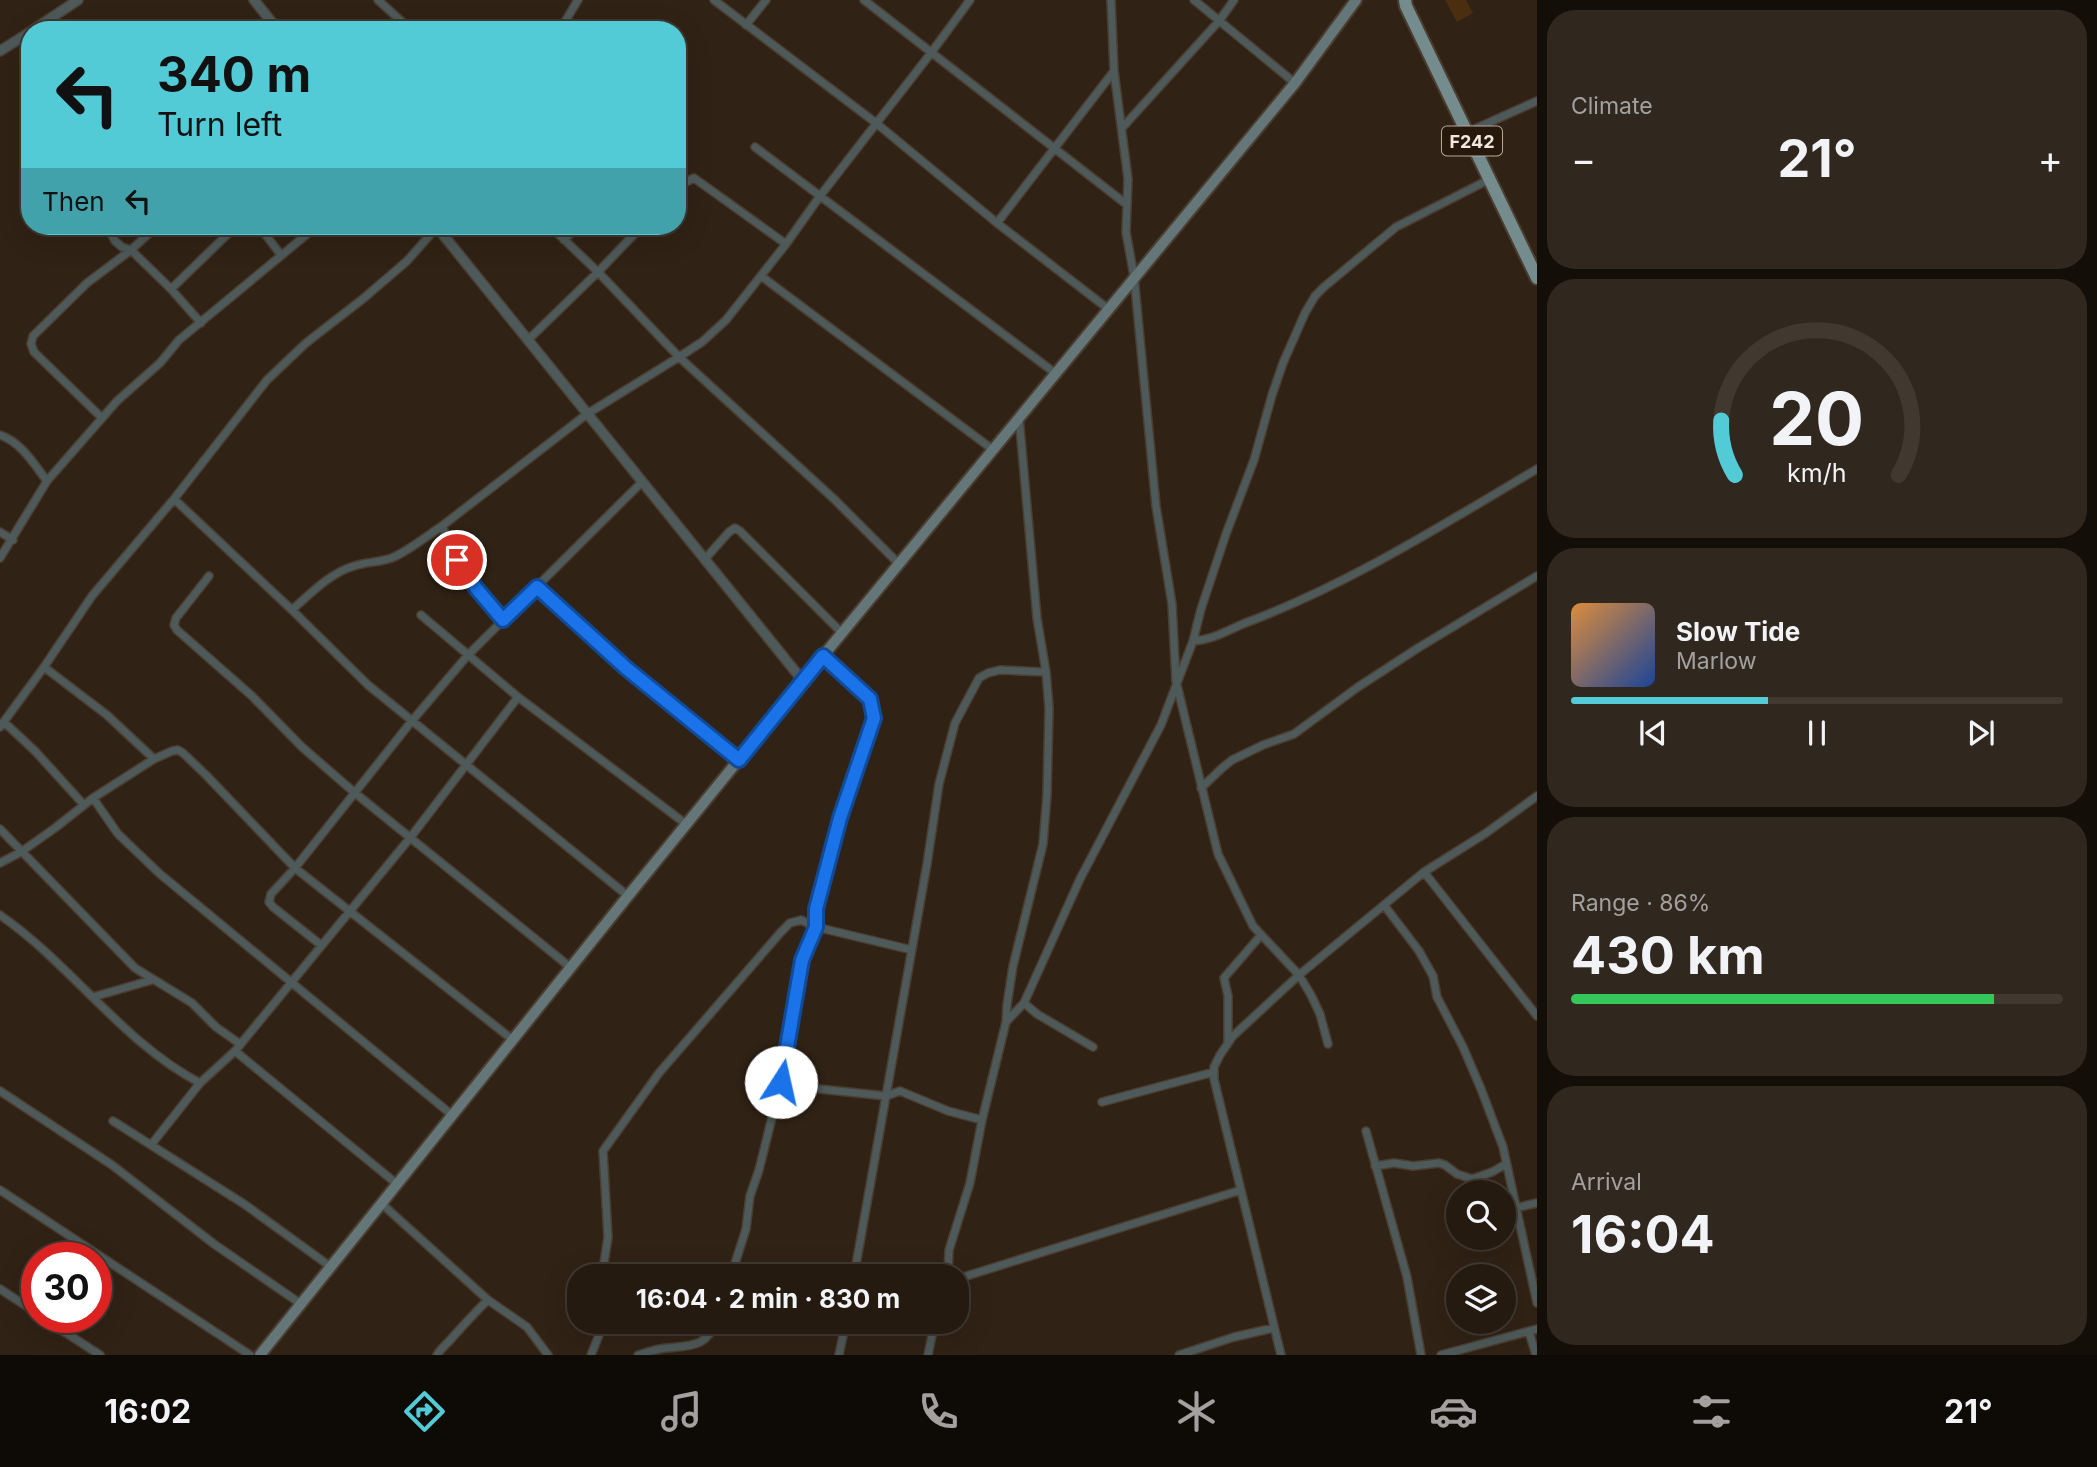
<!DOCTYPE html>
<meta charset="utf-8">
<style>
:root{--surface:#241a10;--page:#30271e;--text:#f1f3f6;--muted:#a3a19f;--line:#413830;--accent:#52cbd7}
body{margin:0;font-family:Inter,sans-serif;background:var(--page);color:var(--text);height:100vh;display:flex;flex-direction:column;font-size:26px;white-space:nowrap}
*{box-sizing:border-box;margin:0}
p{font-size:23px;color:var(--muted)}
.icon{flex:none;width:38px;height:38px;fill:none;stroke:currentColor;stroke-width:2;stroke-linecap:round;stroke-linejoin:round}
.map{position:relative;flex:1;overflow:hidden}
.details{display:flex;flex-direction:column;gap:10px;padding:10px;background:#140e09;width:560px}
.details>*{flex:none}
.hud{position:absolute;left:21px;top:21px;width:665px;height:214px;border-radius:28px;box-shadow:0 7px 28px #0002,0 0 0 2px var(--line);background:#52cbd7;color:#111;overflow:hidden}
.controls{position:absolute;left:1446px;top:1180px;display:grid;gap:14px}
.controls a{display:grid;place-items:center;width:70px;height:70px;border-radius:50%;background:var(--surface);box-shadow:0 7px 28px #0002,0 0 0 2px var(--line);font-size:35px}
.speed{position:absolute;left:21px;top:1242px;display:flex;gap:14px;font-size:35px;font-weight:700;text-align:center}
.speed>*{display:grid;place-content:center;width:91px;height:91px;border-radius:50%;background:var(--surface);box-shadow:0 7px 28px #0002,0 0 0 2px var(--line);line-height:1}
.speed .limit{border:10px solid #d22;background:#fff;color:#111}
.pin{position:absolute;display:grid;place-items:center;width:60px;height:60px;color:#fff;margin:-30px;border:4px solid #fff;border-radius:50%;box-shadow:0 2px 7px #0007}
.me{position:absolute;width:77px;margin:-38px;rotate:10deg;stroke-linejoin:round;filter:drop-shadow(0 0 5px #0008)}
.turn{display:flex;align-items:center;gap:24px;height:147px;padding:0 21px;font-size:32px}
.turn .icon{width:91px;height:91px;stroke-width:2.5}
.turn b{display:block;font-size:49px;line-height:60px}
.then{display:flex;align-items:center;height:66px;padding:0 21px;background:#0003;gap:14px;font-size:26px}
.big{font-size:52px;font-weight:700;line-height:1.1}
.details .tile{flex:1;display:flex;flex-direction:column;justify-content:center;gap:10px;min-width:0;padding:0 24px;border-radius:28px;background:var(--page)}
.details .dial{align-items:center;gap:0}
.dial svg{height:182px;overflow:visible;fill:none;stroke:var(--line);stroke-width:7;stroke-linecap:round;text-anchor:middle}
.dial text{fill:var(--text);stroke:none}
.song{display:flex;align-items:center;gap:21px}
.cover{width:84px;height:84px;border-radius:10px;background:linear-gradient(135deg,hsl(30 70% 55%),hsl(220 70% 35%))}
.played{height:7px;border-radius:4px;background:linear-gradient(90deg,var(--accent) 40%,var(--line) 40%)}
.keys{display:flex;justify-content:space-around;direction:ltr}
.heat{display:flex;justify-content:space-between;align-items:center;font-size:38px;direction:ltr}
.charge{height:10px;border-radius:5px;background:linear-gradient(90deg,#34c759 86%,var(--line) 0)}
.trip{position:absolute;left:567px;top:1264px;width:402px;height:70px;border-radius:28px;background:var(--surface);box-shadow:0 7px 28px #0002,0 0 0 2px var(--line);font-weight:700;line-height:70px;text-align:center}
.dock{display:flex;height:112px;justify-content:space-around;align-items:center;background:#0e0a06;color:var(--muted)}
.dock .icon{width:49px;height:49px}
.dock .on{color:var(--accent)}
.dock b{font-size:32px;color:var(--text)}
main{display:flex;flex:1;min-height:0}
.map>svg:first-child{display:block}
.green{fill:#4b2e0f}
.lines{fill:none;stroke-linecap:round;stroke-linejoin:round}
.minor-casing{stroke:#4b3e31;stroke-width:10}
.tertiary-casing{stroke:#4b3e31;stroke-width:12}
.secondary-casing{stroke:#4b3e31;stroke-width:14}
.primary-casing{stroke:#4b3e31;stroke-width:16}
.minor{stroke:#4e595a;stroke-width:7}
.tertiary{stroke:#4e595a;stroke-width:9}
.secondary{stroke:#647678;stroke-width:10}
.primary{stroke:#758c8e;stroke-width:12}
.route-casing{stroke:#114b97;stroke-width:18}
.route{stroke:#1a73e8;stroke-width:12}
.labels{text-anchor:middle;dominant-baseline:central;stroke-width:7;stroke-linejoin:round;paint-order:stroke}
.shield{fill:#26190c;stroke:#b4a9a0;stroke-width:2}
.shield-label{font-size:18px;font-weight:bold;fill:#f1e7df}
</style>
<main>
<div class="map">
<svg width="1537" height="1355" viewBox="0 0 1537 1355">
<rect width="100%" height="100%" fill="#302215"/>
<!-- green -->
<path class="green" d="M1445,0H1466L1473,13L1457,22Z"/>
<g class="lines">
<!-- minor casing -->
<g class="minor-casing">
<path id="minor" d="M378,0L411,30
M714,0L876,123L997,223L1107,308
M864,0L1126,204
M1111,0L1114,71L1128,179L1126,232L1134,276L1156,506L1172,604L1176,681L1218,854L1253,926L1299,975L1311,995L1320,1014L1328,1044
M1194,0L1295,83
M746,25L766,0
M560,30L578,0
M1122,128L1219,21L1234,0
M1468,132L1537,101
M755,147L1055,373
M677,190L684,183L694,178L786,244
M997,223L1114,71
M107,226L115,241L122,247L131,250L171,289L201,323
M259,226L281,255
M550,226L598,272L679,357L834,499L899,564
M564,240L578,226
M761,276L992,449
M171,289L236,226
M528,340L598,272L642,226
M102,418L34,352L31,344L33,336L87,283L131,250L157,226
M0,435C21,442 34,464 47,481
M174,499L292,610L368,685L628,896
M0,532L13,540
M0,558L47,481L117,401L160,363L179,340L317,226
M705,559L729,532L735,528L740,531L842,633
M209,576L176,618L174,625L177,630L252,696L302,747L355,793L570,967
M537,587L626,668L739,760
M292,610C310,594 330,573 354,566C368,561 383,563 396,556C412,548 427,536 442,526
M421,615L518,697L686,824
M503,620L476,588L457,560L442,526L587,414L679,357L702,342L726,320L786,244L820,196L931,53L970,0
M1193,641C1214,640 1229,629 1248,622C1351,583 1442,525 1537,469
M823,656L870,699L874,718L840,818L815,909L816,927L802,960L781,1081L810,1088L886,1096L927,864L939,784L955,723L979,678L988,673L1000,670L1046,672
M44,667L107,715L154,759
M4,722L35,751L84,805
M0,727L44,667L92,596L174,499L267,380L306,343L364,298L407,261L438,226
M1201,788L1221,769L1232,760L1263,745L1294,734L1358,687L1418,648L1537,576
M93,798L118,834L160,874L452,1115
M0,829L135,968L192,1003L216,1027L240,1044
M0,863L21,852L55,828L93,798L154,759L172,751L178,750L183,753L206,775L295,868L513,1040
M1424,872L1537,1016
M1384,905L1419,951L1433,976L1437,997L1463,1047L1481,1089L1503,1147L1537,1303
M0,915C72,965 122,1042 200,1083
M321,945L273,907L269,902L271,894L295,868L411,722L468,655L642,482
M93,997L152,980
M1024,1003L1037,1014L1093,1047
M1006,1022L1024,1003L1080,879L1161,725L1193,641L1201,609L1226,534L1254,460L1272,395L1283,363L1305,313L1315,296L1324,287L1396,227L1490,179
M1228,1043V996L1224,978L1261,935
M235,1051L397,1184
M0,1091L112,1165L214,1244L301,1304
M1102,1102L1214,1072
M113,1121L244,1204L331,1267
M1366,1131L1407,1277L1421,1355
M151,1145L200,1083L235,1051L410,838L518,697
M1375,1166L1394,1163L1413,1166L1439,1163L1445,1165L1457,1174L1472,1179L1492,1172L1506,1164
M0,1190L250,1355
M382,1204L488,1300L527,1327L548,1355
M1515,1208L1537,1203
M602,1276L608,1237L603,1151L659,1073L781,932L790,923L801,920L816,927L912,950
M731,1276L746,1229L750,1196L759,1170L781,1081
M854,1276L886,1096L900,1091L948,1111L982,1120L1006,1022L1007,1005L1013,966L1043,844L1047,795L1049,708L1046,672L1037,618L1019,417
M948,1276L949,1250L970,1183L982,1120
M957,1279L1241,1190
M0,1289L37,1313
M43,1318L100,1355
M1529,1332L1536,1355
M437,1355C441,1348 447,1344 452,1338C464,1325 474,1313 488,1300
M591,1355L601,1330V1321
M638,1355C645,1353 653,1350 660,1349C685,1345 707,1350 716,1321
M839,1355L846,1321
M928,1355L935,1321
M1179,1355L1234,1337L1274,1328
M1281,1355L1214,1079V1067L1220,1055L1233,1036L1299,975L1424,872L1486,833L1537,796
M1441,1355L1537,1329"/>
</g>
<!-- tertiary casing -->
<g class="tertiary-casing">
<path id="tertiary" d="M254,0L278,30
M33,30L78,0
M0,51L30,32
M436,226L803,681"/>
</g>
<!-- secondary casing -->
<g class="secondary-casing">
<path id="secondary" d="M260,1355L628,896L823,656L1295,83L1356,0"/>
</g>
<!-- primary casing -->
<g class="primary-casing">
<path id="primary" d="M1405,0L1406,6L1537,278"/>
</g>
<!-- minor -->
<use href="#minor" class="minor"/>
<!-- tertiary -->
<use href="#tertiary" class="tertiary"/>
<!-- secondary -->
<use href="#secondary" class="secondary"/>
<!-- primary -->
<use href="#primary" class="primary"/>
</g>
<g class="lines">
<!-- route casing -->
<g class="route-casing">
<path id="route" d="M457,560L476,588L503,620L537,587L626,668L739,760L823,656L870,699L874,718L840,818L816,909V927L802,960L781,1082"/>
</g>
<!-- route -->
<use href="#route" class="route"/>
</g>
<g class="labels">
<!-- shield labels -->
<rect class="shield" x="1442" y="126.5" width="60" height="29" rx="5"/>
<g class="shield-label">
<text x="1472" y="141">F242</text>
</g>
</g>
</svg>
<div class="controls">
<a><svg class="icon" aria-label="search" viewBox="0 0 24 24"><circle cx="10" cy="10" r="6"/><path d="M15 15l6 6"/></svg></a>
<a><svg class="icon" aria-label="layers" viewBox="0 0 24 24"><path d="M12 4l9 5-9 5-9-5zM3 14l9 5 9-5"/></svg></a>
</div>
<div class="speed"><div class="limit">30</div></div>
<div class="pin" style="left:457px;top:560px;background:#d93025"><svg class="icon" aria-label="arrive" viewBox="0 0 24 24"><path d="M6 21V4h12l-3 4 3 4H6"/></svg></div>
<svg class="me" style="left:781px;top:1082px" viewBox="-20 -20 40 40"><circle r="19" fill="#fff"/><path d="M0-13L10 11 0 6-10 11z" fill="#1a73e8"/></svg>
<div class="trip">16:04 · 2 min · 830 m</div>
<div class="hud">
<div class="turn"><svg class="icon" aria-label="left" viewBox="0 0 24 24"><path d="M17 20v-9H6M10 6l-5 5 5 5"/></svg><div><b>340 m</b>Turn left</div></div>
<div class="then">Then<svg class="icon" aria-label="left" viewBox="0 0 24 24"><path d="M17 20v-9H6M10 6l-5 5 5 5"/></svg></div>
</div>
</div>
<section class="details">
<div class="tile"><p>Climate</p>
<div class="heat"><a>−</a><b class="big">21°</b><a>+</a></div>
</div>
<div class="tile dial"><svg viewBox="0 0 100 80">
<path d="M14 69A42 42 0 1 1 86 69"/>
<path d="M14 69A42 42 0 0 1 8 45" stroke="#52cbd7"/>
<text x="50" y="56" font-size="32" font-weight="700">20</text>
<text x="50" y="72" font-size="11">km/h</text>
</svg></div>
<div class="tile">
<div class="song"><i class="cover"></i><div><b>Slow Tide</b><p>Marlow</p></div></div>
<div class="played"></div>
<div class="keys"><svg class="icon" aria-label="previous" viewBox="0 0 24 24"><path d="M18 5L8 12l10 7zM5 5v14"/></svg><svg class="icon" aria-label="pause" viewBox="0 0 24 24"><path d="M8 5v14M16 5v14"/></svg><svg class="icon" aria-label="next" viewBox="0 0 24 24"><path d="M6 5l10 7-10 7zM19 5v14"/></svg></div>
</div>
<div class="tile"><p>Range · 86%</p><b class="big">430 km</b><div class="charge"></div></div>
<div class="tile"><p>Arrival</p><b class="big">16:04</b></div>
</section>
</main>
<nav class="dock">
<b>16:02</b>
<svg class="icon on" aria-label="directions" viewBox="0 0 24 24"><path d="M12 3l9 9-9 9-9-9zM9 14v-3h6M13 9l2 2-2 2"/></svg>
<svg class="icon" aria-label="music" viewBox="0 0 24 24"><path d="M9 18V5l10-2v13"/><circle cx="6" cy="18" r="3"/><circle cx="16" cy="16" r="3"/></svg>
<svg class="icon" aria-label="phone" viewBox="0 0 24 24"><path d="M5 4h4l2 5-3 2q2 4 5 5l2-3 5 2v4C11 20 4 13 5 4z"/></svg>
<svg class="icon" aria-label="climate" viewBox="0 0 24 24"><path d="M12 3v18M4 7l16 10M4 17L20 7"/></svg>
<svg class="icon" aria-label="car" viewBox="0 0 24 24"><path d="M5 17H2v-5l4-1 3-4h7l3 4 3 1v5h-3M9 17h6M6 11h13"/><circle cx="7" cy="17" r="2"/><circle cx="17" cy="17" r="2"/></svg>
<svg class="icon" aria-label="filters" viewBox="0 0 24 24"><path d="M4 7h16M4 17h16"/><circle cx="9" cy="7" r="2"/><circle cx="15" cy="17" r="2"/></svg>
<b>21°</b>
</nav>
